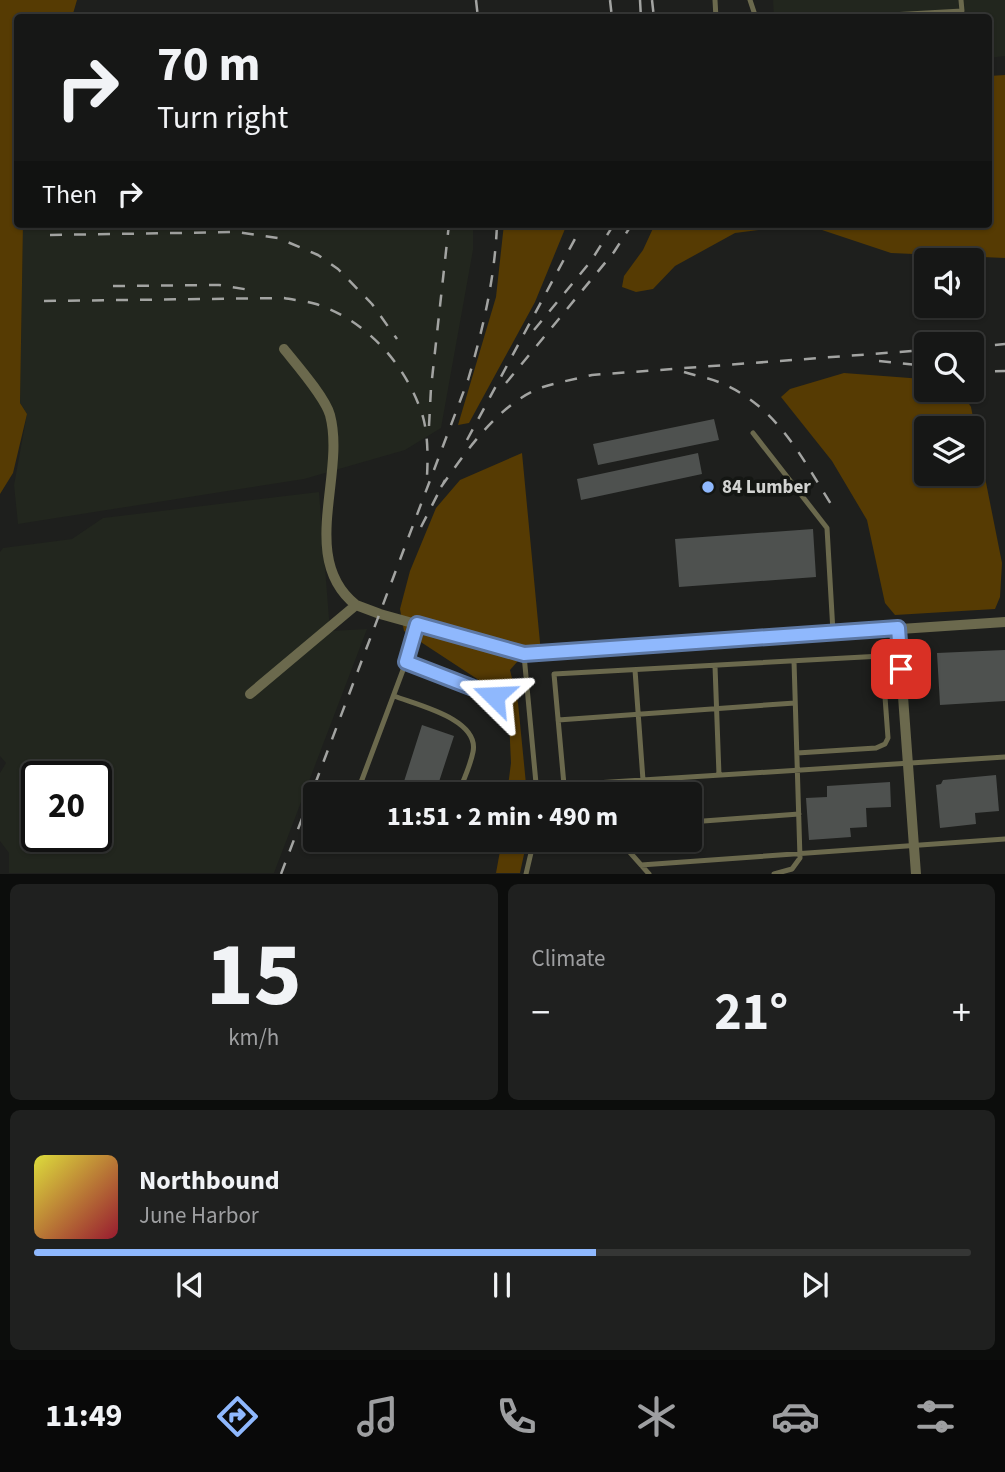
<!DOCTYPE html>
<meta charset="utf-8">
<style>
:root{--surface:#161716;--page:#1f201f;--text:#f1f3f6;--muted:#9e9fa1;--line:#353635;--accent:#8fb8fd}
body{margin:0;font-family:"Source Sans 3",sans-serif;background:var(--page);color:var(--text);height:100vh;display:flex;flex-direction:column;font-size:26px;white-space:nowrap}
*{box-sizing:border-box;margin:0}
p{font-size:23px;color:var(--muted)}
.icon{flex:none;width:38px;height:38px;fill:none;stroke:currentColor;stroke-width:2;stroke-linecap:round;stroke-linejoin:round}
.map{position:relative;height:874px;overflow:hidden}
.sheet{display:flex;flex-direction:column;gap:10px;padding:10px;background:#0c0d0c;flex:1}
.sheet>*{flex:none}
.hud{position:absolute;left:14px;top:14px;width:978px;height:214px;border-radius:7px;box-shadow:0 2px 5px #0004,0 0 0 2px var(--line);background:#161716;color:var(--text);overflow:hidden}
.fabs{position:absolute;left:914px;top:248px;display:grid;gap:14px}
.fabs a{display:grid;place-items:center;width:70px;height:70px;border-radius:7px;background:var(--surface);box-shadow:0 2px 5px #0004,0 0 0 2px var(--line);font-size:35px}
.speed{position:absolute;left:21px;top:761px;display:flex;gap:14px;font-size:35px;font-weight:700;text-align:center}
.speed>*{display:grid;place-content:center;width:91px;height:91px;border-radius:50%;background:var(--surface);box-shadow:0 2px 5px #0004,0 0 0 2px var(--line);line-height:1}
.speed .limit{border:4px solid #111;border-radius:10px;background:#fff;color:#111}
.pin{position:absolute;display:grid;place-items:center;width:60px;height:60px;color:#fff;margin:-30px;border-radius:14px;box-shadow:0 4px 10px #0006}
.me{position:absolute;width:77px;margin:-38px;rotate:291deg;stroke-linejoin:round;filter:drop-shadow(0 0 5px #0008)}
.turn{display:flex;align-items:center;gap:24px;height:147px;padding:0 28px;font-size:32px}
.turn .icon{width:91px;height:91px;stroke-width:2.5}
.turn b{display:block;font-size:49px;line-height:60px}
.then{display:flex;align-items:center;height:66px;padding:0 28px;background:#0003;gap:14px;font-size:26px}
.big{font-size:52px;font-weight:700;line-height:1.1}
.sheet .tile{flex:1;display:flex;flex-direction:column;justify-content:center;gap:10px;min-width:0;padding:0 24px;border-radius:10px;background:var(--page)}
.sheet .dial{align-items:center;gap:0}
.dial b{font-size:91px;line-height:1}
.song{display:flex;align-items:center;gap:21px}
.cover{width:84px;height:84px;border-radius:10px;background:linear-gradient(135deg,hsl(60 70% 55%),hsl(350 70% 35%))}
.played{height:7px;border-radius:4px;background:linear-gradient(90deg,var(--accent) 60%,var(--line) 60%)}
.keys{display:flex;justify-content:space-around;direction:ltr}
.heat{display:flex;justify-content:space-between;align-items:center;font-size:38px;direction:ltr}
.sheet .tiles{flex:1;display:grid;gap:10px;grid-template-columns:1fr 1fr}
.tile:last-child{grid-column:span 2}
.trip{position:absolute;left:303px;top:782px;width:399px;height:70px;border-radius:7px;background:var(--surface);box-shadow:0 2px 5px #0004,0 0 0 2px var(--line);font-weight:700;line-height:70px;text-align:center}
.tabs{display:flex;height:112px;justify-content:space-around;align-items:center;background:#090909;color:var(--muted)}
.tabs .icon{width:49px;height:49px}
.tabs .current{color:var(--accent)}
.tabs b{font-size:32px;color:var(--text)}
.map>svg:first-child{display:block}
.built{fill:#22261e;fill-rule:evenodd}
.green{fill:#563b03;fill-rule:evenodd}
.building{fill:#4e514f}
.lines{fill:none;stroke-linecap:round;stroke-linejoin:round}
.lane{stroke:#6b694d;stroke-width:5}
.street{stroke:#6b694d;stroke-width:10}
.rail{stroke:#a3a4a2;stroke-width:2.5;stroke-dasharray:12 12;stroke-linecap:butt}
.route-casing{stroke:#5d78a4;stroke-width:18}
.route{stroke:#8fb8fd;stroke-width:12}
.poi-dot{fill:#8fb8fd;stroke:#141613;stroke-width:2.5}
.labels{text-anchor:middle;dominant-baseline:central;stroke-width:7;stroke-linejoin:round;paint-order:stroke}
.poi-label{font-size:19px;font-weight:bold;fill:#d2d3d1;stroke:#141613;text-anchor:start}
</style>
<div class="map">
<svg width="1005" height="874" viewBox="0 0 1005 874">
<rect width="100%" height="100%" fill="#1e1f1d"/>
<!-- built -->
<path class="built" d="M773,0H1005V56L989,58V18L774,17Z
M23,224H473V250L441,428L405,450L304,479L18,524L14,485L27,414L20,403Z
M319,492L330,631L367,629L274,873H9V853L0,841V773L6,763L0,756V552L3,548L72,539L103,518ZM37,777H96V836H37Z"/>
<!-- green -->
<path class="green" d="M0,0H77L72,17L18,18V224H23L20,403L27,414L13,473L0,494Z
M1005,75V258L891,253L804,224L735,233L675,266L653,289L636,292L622,287L624,276L643,250L655,224H989V76Z
M504,224H567L535,302L469,423L458,425L496,297Z
M844,373L923,379L926,380V390H960L971,407L1002,563L1000,597L995,609L895,615L885,603L867,520L832,461L781,397L790,389ZM926,429H971V474H926Z
M522,453L541,653L524,654L510,670L518,703L527,794H507L511,763L509,719L494,690L404,631L400,609L410,571L436,508L460,480Z
M502,840H527L520,873H496Z"/>
<!-- building -->
<path class="building" d="M714,419L719,440L598,465L593,444Z
M698,453L702,474L581,500L577,479Z
M813,529L816,577L679,587L675,539Z
M1005,650V701L940,705L937,653Z
M422,725L454,736L435,794H400Z
M996,775L999,811L975,813L976,824L940,828L936,785L941,784L943,780Z
M890,782L891,807L866,808L867,827L850,828L851,837L809,840L806,798L827,797V786Z"/>
<g class="lines">
<!-- lane -->
<path class="lane" d="M715,0L716,18
M750,0L756,18
M855,17L962,11L961,0
M753,433L827,528L833,632
M524,655L537,794
M406,662L494,696
M715,666L719,775
M635,670L643,780
M394,696C417,705 480,719 473,752C470,767 463,781 458,794
M558,720L795,703
M797,753L876,748L885,744L888,738L882,656L554,674L564,785L1005,757
M567,787L583,794
M363,794L360,785L406,662L417,624
M690,822L799,814
M619,840L649,874
M641,865L1005,839
M526,874L534,840
M774,874L792,869L800,858L794,661"/>
<!-- street -->
<path class="street" d="M284,349C296,364 325,397 330,415C346,475 298,559 356,605
M898,628L916,874
M250,694L356,605L380,614L524,654L1005,622"/>
<!-- rail -->
<path class="rail" d="M476,0L478,18
M610,0L612,18
M640,0L641,18
M652,0L654,18
M50,235L237,232L278,238L318,255L338,269L372,304L397,339
M113,286L219,285L250,290
M44,301L284,298C294,300 306,301 316,304C368,321 407,366 423,417C428,435 428,458 427,476
M534,330L591,261L614,224
M971,347L1005,344
M879,361L926,366
M684,372C696,376 710,378 721,383C780,408 803,461 836,512
M971,372L1005,371
M506,383L614,252L632,224
M429,426L431,388L449,224
M467,440L583,224
M441,487C467,450 499,403 543,387C559,382 576,379 592,375L926,350
M421,527L445,480
M281,874L468,380C483,329 495,278 497,224"/>
</g>
<g class="lines">
<!-- route casing -->
<g class="route-casing">
<path id="route" d="M494,696L406,662L417,624L524,654L898,628L901,669"/>
</g>
<!-- route -->
<use href="#route" class="route"/>
</g>
<!-- markers -->
<circle class="poi-dot" cx="708" cy="487" r="7"/>
<g class="labels">
<!-- poi labels -->
<g class="poi-label">
<text x="722" y="487">84 Lumber</text>
</g>
</g>
</svg>
<div class="fabs">
<a><svg class="icon" aria-label="sound" viewBox="0 0 24 24"><path d="M4 9h4l5-4v14l-5-4H4zM17 9q2 3 0 6"/></svg></a>
<a><svg class="icon" aria-label="search" viewBox="0 0 24 24"><circle cx="10" cy="10" r="6"/><path d="M15 15l6 6"/></svg></a>
<a><svg class="icon" aria-label="layers" viewBox="0 0 24 24"><path d="M12 4l9 5-9 5-9-5zM3 14l9 5 9-5"/></svg></a>
</div>
<div class="speed"><div class="limit">20</div></div>
<div class="pin" style="left:901px;top:669px;background:#d93025"><svg class="icon" aria-label="arrive" viewBox="0 0 24 24"><path d="M6 21V4h12l-3 4 3 4H6"/></svg></div>
<svg class="me" style="left:494px;top:696px" viewBox="-20 -20 40 40"><path d="M0-17L14 15 0 8-14 15z" fill="#8fb8fd" stroke="#fff" stroke-width="4"/></svg>
<div class="trip">11:51 · 2 min · 490 m</div>
<div class="hud">
<div class="turn"><svg class="icon" aria-label="right" viewBox="0 0 24 24"><path d="M7 20v-9h11M14 6l5 5-5 5"/></svg><div><b>70 m</b>Turn right</div></div>
<div class="then">Then<svg class="icon" aria-label="right" viewBox="0 0 24 24"><path d="M7 20v-9h11M14 6l5 5-5 5"/></svg></div>
</div>
</div>
<section class="sheet">
<div class="tiles">
<div class="tile dial"><b>15</b><p>km/h</p></div>
<div class="tile"><p>Climate</p>
<div class="heat"><a>−</a><b class="big">21°</b><a>+</a></div>
</div>
<div class="tile">
<div class="song"><i class="cover"></i><div><b>Northbound</b><p>June Harbor</p></div></div>
<div class="played"></div>
<div class="keys"><svg class="icon" aria-label="previous" viewBox="0 0 24 24"><path d="M18 5L8 12l10 7zM5 5v14"/></svg><svg class="icon" aria-label="pause" viewBox="0 0 24 24"><path d="M8 5v14M16 5v14"/></svg><svg class="icon" aria-label="next" viewBox="0 0 24 24"><path d="M6 5l10 7-10 7zM19 5v14"/></svg></div>
</div>
</div>
</section>
<nav class="tabs">
<b>11:49</b>
<svg class="icon current" aria-label="directions" viewBox="0 0 24 24"><path d="M12 3l9 9-9 9-9-9zM9 14v-3h6M13 9l2 2-2 2"/></svg>
<svg class="icon" aria-label="music" viewBox="0 0 24 24"><path d="M9 18V5l10-2v13"/><circle cx="6" cy="18" r="3"/><circle cx="16" cy="16" r="3"/></svg>
<svg class="icon" aria-label="phone" viewBox="0 0 24 24"><path d="M5 4h4l2 5-3 2q2 4 5 5l2-3 5 2v4C11 20 4 13 5 4z"/></svg>
<svg class="icon" aria-label="climate" viewBox="0 0 24 24"><path d="M12 3v18M4 7l16 10M4 17L20 7"/></svg>
<svg class="icon" aria-label="car" viewBox="0 0 24 24"><path d="M5 17H2v-5l4-1 3-4h7l3 4 3 1v5h-3M9 17h6M6 11h13"/><circle cx="7" cy="17" r="2"/><circle cx="17" cy="17" r="2"/></svg>
<svg class="icon" aria-label="filters" viewBox="0 0 24 24"><path d="M4 7h16M4 17h16"/><circle cx="9" cy="7" r="2"/><circle cx="15" cy="17" r="2"/></svg>
</nav>
